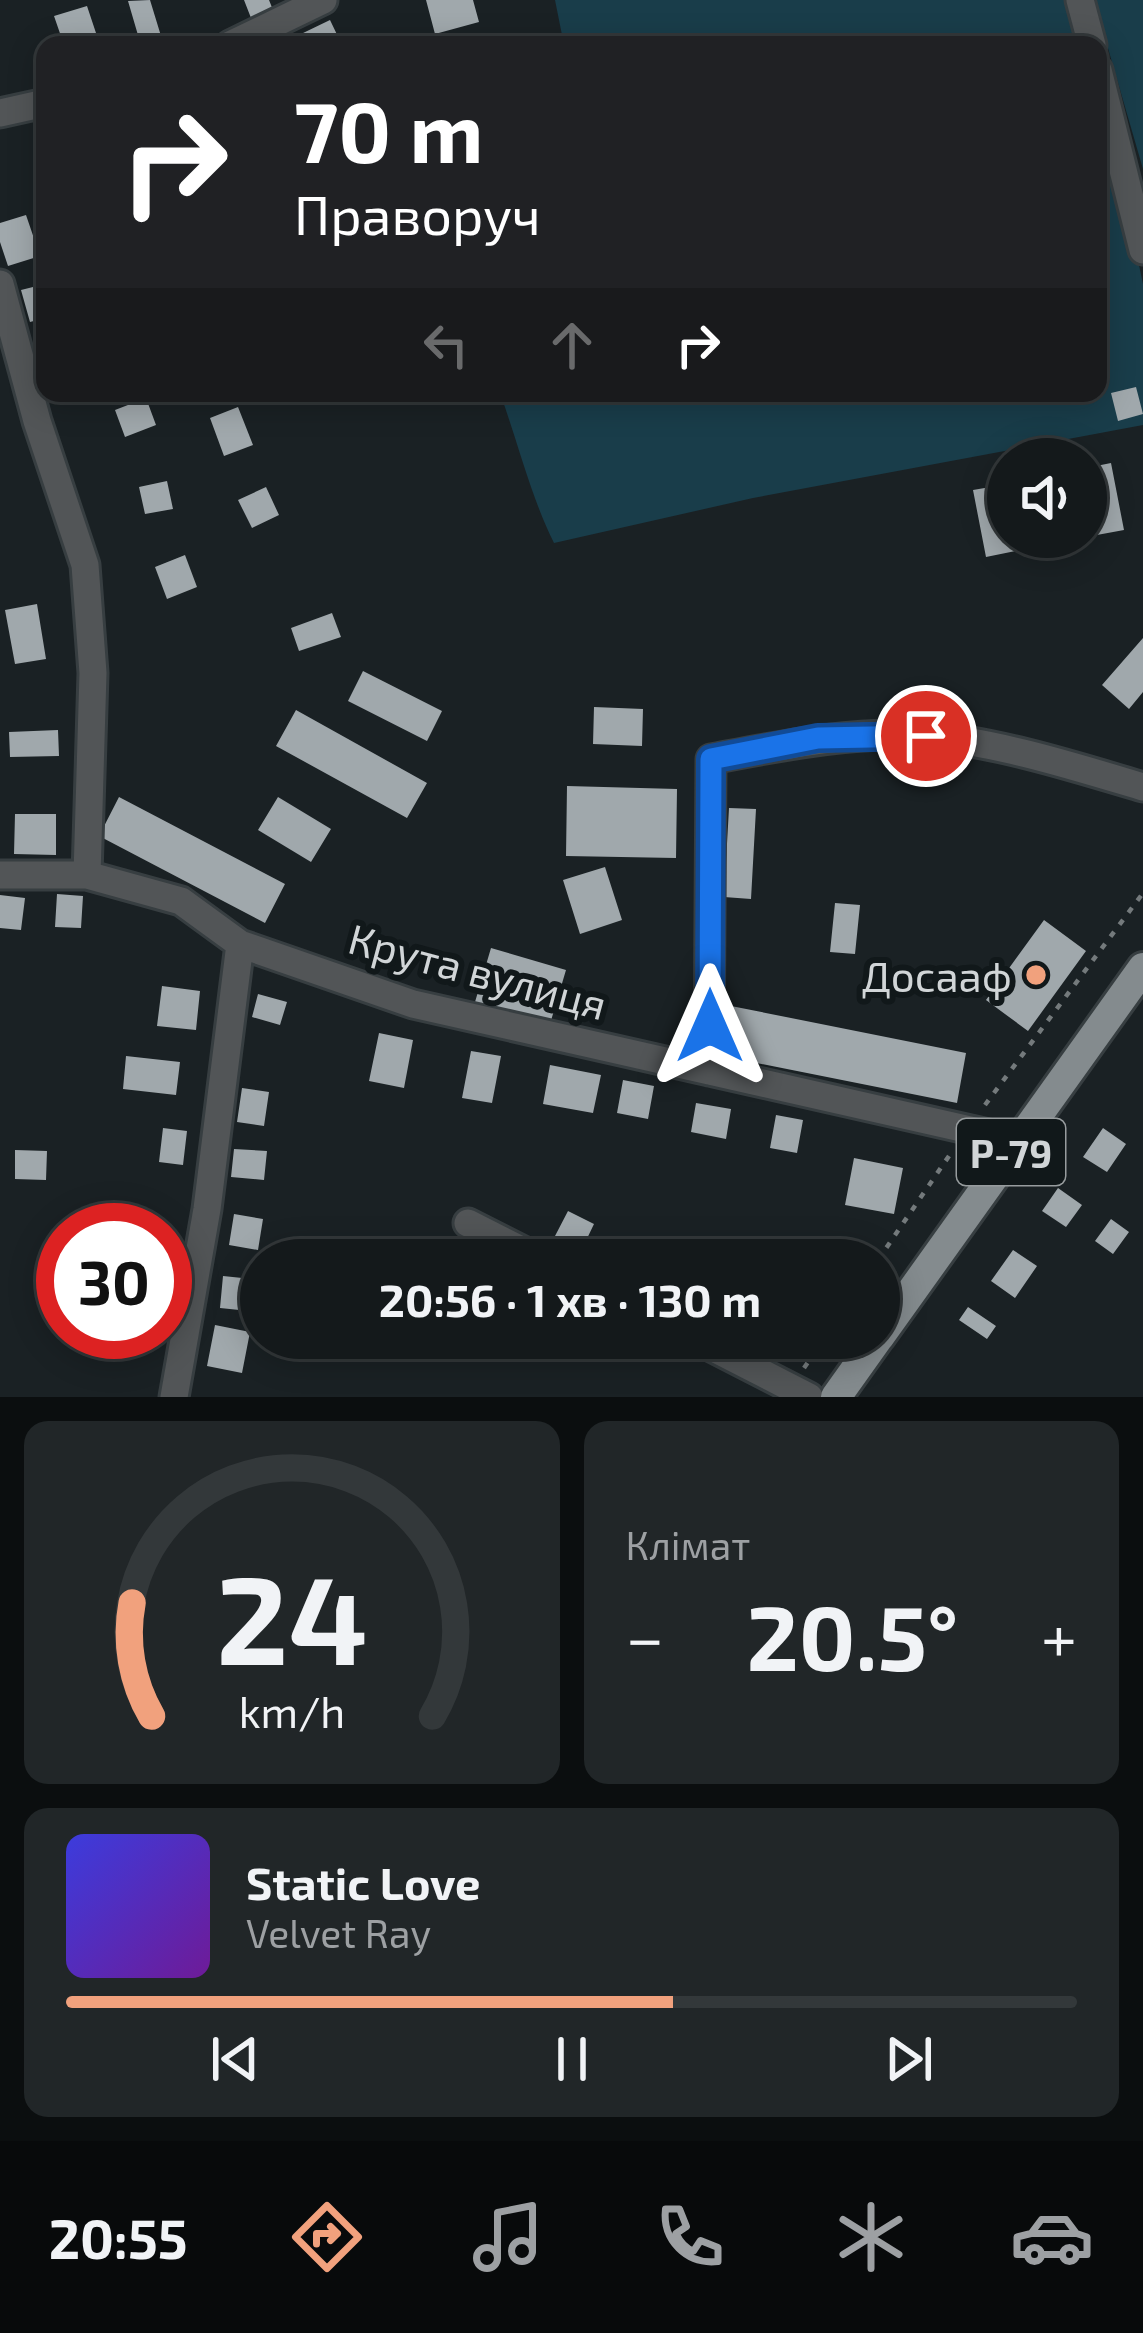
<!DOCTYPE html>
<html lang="uk">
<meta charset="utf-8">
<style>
:root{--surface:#14191b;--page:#212628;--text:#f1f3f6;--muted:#9da0a3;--line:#33383a;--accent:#f1a17d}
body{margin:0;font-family:"Exo 2",sans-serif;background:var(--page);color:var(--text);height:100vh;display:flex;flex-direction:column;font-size:45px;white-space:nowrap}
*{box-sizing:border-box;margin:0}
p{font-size:39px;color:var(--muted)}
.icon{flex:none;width:66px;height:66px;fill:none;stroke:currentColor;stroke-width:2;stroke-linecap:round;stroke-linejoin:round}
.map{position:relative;height:1397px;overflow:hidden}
.details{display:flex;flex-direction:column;gap:24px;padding:24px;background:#0b0e0f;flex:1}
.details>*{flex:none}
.guide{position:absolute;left:36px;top:36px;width:1071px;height:366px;border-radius:24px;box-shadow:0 6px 30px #0003,0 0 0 3px var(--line);background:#202124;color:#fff;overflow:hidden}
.controls{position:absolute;left:987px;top:438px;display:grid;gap:24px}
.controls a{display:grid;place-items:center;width:120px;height:120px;border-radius:50%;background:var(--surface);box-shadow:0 6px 30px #0003,0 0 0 3px var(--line);font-size:60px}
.speed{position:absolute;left:36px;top:1203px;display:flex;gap:24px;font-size:60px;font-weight:700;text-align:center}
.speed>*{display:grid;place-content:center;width:156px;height:156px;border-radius:50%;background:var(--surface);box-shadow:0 6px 30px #0003,0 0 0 3px var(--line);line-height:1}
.speed .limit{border:18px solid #d22;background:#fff;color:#111}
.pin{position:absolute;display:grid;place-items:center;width:102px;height:102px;color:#fff;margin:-51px;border:6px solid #fff;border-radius:50%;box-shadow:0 3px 12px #0007}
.me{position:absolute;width:132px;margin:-66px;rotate:0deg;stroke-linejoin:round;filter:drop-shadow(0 0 9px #0008)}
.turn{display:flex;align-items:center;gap:42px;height:252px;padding:0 60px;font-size:54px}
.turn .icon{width:156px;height:156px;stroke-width:2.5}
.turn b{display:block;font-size:84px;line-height:102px}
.lanes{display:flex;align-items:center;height:114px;padding:0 60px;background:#0003;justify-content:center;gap:60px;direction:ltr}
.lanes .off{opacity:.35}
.big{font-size:90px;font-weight:700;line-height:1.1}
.details .card{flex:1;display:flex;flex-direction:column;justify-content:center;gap:18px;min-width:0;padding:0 42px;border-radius:24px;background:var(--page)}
.details .dial{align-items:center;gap:0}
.dial svg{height:312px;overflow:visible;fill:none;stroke:var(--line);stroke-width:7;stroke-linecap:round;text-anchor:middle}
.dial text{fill:var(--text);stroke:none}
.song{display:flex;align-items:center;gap:36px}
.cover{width:144px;height:144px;border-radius:18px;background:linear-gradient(135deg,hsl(240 70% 55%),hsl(280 70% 35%))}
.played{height:12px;border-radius:6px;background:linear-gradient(90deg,var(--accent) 60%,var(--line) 60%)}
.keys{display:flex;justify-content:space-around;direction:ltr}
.heat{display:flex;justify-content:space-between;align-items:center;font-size:66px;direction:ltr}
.details .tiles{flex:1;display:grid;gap:24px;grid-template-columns:1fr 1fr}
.card:last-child{grid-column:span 2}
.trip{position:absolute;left:240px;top:1239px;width:660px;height:120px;border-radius:60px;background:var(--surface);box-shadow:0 6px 30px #0003,0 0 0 3px var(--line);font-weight:700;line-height:120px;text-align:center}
.tabs{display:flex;height:192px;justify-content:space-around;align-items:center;background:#080a0b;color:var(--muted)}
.tabs .icon{width:84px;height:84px}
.tabs .current{color:var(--accent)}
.tabs b{font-size:54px;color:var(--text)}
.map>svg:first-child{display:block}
.green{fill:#193d4a}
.building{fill:#a0a8ac}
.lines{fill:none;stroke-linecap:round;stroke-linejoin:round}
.street-casing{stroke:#373e41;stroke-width:33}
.primary-casing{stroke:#373e41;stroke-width:36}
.path{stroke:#747a7c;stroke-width:4.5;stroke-dasharray:6 9;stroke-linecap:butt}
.street{stroke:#525557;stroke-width:27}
.primary{stroke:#848b8e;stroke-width:30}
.route-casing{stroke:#114b97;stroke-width:30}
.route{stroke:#1a73e8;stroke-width:21}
.poi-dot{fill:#f1a17d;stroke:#11181a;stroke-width:4.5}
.labels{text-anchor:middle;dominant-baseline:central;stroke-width:12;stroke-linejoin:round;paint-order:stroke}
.shield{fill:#11181a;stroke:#979c9e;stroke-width:3}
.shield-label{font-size:39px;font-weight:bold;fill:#d1d5d7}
.street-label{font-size:42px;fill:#d1d5d7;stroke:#11181a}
.poi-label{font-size:42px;fill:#d1d5d7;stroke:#11181a;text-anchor:end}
</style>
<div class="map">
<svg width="1143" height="1397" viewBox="0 0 1143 1397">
<rect width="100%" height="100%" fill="#1a2124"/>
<!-- green -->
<path class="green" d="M555,0H1081L1092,45H564Z
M1094,0H1143V169Z
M1098,70L1143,284V425L753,498L554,543C531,497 518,443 500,393H1098Z"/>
<!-- building -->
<path class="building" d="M150,0L161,36L140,42L128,1Z
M244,0H269L273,10L251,18Z
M426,0H473L479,22L435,34Z
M87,6L97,36L64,45L54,16Z
M330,20L342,45H307L301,34Z
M26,215L40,256L8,266L0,242V223Z
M45,284V318L30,322L21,290Z
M1136,387L1143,414L1118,421L1111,393Z
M146,398L156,425L125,437L115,410Z
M238,407L253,445L224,456L210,418Z
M1111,463L1124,530L1086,537V468Z
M167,481L173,509L145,514L139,487Z
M1008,484V537L1075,539L986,557L973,490Z
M266,487L279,515L252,528L238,500Z
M185,555L197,587L167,599L155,567Z
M37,604L46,659L15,664L5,610Z
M332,613L341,637L299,651L291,628Z
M1143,638V692L1129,709L1102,685Z
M363,671L442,711L427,741L348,701Z
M594,707L643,709L642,746L593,744Z
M296,710L427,783L407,818L276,746Z
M58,730L59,756L10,757L9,732Z
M567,786L677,789L676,858L566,856Z
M119,797L285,884L265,923L99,836Z
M278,797L331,829L311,862L258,830Z
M729,808L756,809L751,899L724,897Z
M15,814H56V855L14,854Z
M605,867L622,920L580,934L563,880Z
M57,894L83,896L81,928L55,927Z
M0,895L25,898L21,930L0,928Z
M835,903L860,905L855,954L830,952Z
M1044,920L1086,951L1028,1031L986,1000Z
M491,948L566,970L550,1024L475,1002Z
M162,986L200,991L196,1030L157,1026Z
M258,994L287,1002L280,1025L252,1017Z
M731,1006L966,1053L957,1103L722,1056Z
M379,1033L413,1040L404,1088L369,1081Z
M471,1051L501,1056L492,1103L462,1098Z
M126,1056L180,1062L176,1095L123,1089Z
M550,1065L601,1075L593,1113L543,1104Z
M623,1080L654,1086L648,1119L617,1113Z
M242,1088L269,1092L264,1126L237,1122Z
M696,1103L731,1109L726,1139L691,1132Z
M776,1115L803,1120L797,1153L770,1148Z
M163,1128L187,1131L183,1165L159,1162Z
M1103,1128L1126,1144L1107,1172L1083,1157Z
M234,1149L267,1151L264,1180L231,1177Z
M15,1150L47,1151L46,1180L15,1179Z
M854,1158L903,1168L894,1214L845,1205Z
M1058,1188L1082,1205L1066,1227L1042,1211Z
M568,1211L594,1224L582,1249L555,1236Z
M234,1214L263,1219L258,1250L229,1245Z
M1111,1219L1129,1232L1113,1254L1095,1241Z
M454,1241L481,1255L479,1260H444Z
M1013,1250L1037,1266L1015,1298L991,1281Z
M223,1276L252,1279L249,1311L220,1308Z
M968,1307L996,1326L987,1339L959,1320Z
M215,1325L250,1332L242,1373L207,1366Z
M511,1338H546L536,1358L507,1345Z"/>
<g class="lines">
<!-- street casing -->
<g class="street-casing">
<path id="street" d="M1080,0L1092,45
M230,45L323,0
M1098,70L1143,250
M0,113L45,103
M0,284L37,421L85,565L93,673L87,875
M0,875H87L181,901L240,944L413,1004L1019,1141
M709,1071L711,759C781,746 852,731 924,736C994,741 1076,767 1143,787
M468,1223L541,1260
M694,1338L809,1397
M174,1397L207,1209L240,944"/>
</g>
<!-- primary casing -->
<g class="primary-casing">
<path id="primary" d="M879,1337L1143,968
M836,1397L878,1338"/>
</g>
<!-- path -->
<path class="path" d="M985,1105L1143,893
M878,1260L951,1153
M804,1368L825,1338"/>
<!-- street -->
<use href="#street" class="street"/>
<!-- primary -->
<use href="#primary" class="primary"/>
</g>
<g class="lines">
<!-- route casing -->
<g class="route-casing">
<path id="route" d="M710,1026L711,759L818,738L926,736"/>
</g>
<!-- route -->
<use href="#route" class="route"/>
</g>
<!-- markers -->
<circle class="poi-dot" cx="1036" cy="975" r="12"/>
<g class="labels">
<!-- shield labels -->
<rect class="shield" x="957" y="1119" width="108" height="66" rx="9"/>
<g class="shield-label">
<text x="1011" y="1152">Р-79</text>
</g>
<!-- street labels -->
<g class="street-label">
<text transform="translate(478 970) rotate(15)">Крута вулиця</text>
</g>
<!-- poi labels -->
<g class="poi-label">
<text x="1012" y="975">Досааф</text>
</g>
</g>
</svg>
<div class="controls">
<a><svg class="icon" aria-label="sound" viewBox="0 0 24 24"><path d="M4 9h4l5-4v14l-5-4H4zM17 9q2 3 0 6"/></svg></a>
</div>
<div class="speed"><div class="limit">30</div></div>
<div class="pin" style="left:926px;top:736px;background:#d93025"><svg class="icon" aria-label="arrive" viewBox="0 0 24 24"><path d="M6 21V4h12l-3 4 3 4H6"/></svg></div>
<svg class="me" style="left:710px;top:1026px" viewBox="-20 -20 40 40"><path d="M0-17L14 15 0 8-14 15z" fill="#1a73e8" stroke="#fff" stroke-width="4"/></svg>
<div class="trip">20:56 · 1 хв · 130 m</div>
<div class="guide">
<div class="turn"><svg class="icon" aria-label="right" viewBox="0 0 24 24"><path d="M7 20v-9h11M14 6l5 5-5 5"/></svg><div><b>70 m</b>Праворуч</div></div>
<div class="lanes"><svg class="icon off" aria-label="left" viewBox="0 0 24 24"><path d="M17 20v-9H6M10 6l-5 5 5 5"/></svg><svg class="icon off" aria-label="ahead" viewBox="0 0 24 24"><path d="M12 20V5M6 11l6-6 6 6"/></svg><svg class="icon" aria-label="right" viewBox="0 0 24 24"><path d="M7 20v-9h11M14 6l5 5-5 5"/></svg></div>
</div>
</div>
<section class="details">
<div class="tiles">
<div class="card dial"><svg viewBox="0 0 100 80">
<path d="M14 69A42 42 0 1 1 86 69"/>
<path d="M14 69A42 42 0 0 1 9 40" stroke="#f1a17d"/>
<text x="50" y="56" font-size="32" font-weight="700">24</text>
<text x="50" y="72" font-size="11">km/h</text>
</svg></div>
<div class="card"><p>Клімат</p>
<div class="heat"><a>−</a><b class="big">20.5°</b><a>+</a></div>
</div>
<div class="card">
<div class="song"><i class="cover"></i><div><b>Static Love</b><p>Velvet Ray</p></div></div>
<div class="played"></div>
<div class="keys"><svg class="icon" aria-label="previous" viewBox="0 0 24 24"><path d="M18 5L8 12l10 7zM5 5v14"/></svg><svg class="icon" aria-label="pause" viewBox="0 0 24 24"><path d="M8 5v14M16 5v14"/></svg><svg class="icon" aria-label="next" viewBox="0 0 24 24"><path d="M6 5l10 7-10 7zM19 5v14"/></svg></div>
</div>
</div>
</section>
<nav class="tabs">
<b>20:55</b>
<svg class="icon current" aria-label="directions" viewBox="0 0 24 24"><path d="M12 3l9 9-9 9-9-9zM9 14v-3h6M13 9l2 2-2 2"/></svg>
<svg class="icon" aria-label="music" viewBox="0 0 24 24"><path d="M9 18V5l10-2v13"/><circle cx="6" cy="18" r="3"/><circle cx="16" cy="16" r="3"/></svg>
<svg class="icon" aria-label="phone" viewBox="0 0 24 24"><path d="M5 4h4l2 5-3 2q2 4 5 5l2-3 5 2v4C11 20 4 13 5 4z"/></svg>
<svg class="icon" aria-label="climate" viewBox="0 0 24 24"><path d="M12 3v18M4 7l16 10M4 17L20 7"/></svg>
<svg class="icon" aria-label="car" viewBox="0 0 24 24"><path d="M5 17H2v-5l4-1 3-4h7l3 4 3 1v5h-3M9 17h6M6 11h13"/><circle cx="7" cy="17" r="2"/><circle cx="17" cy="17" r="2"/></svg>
</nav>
